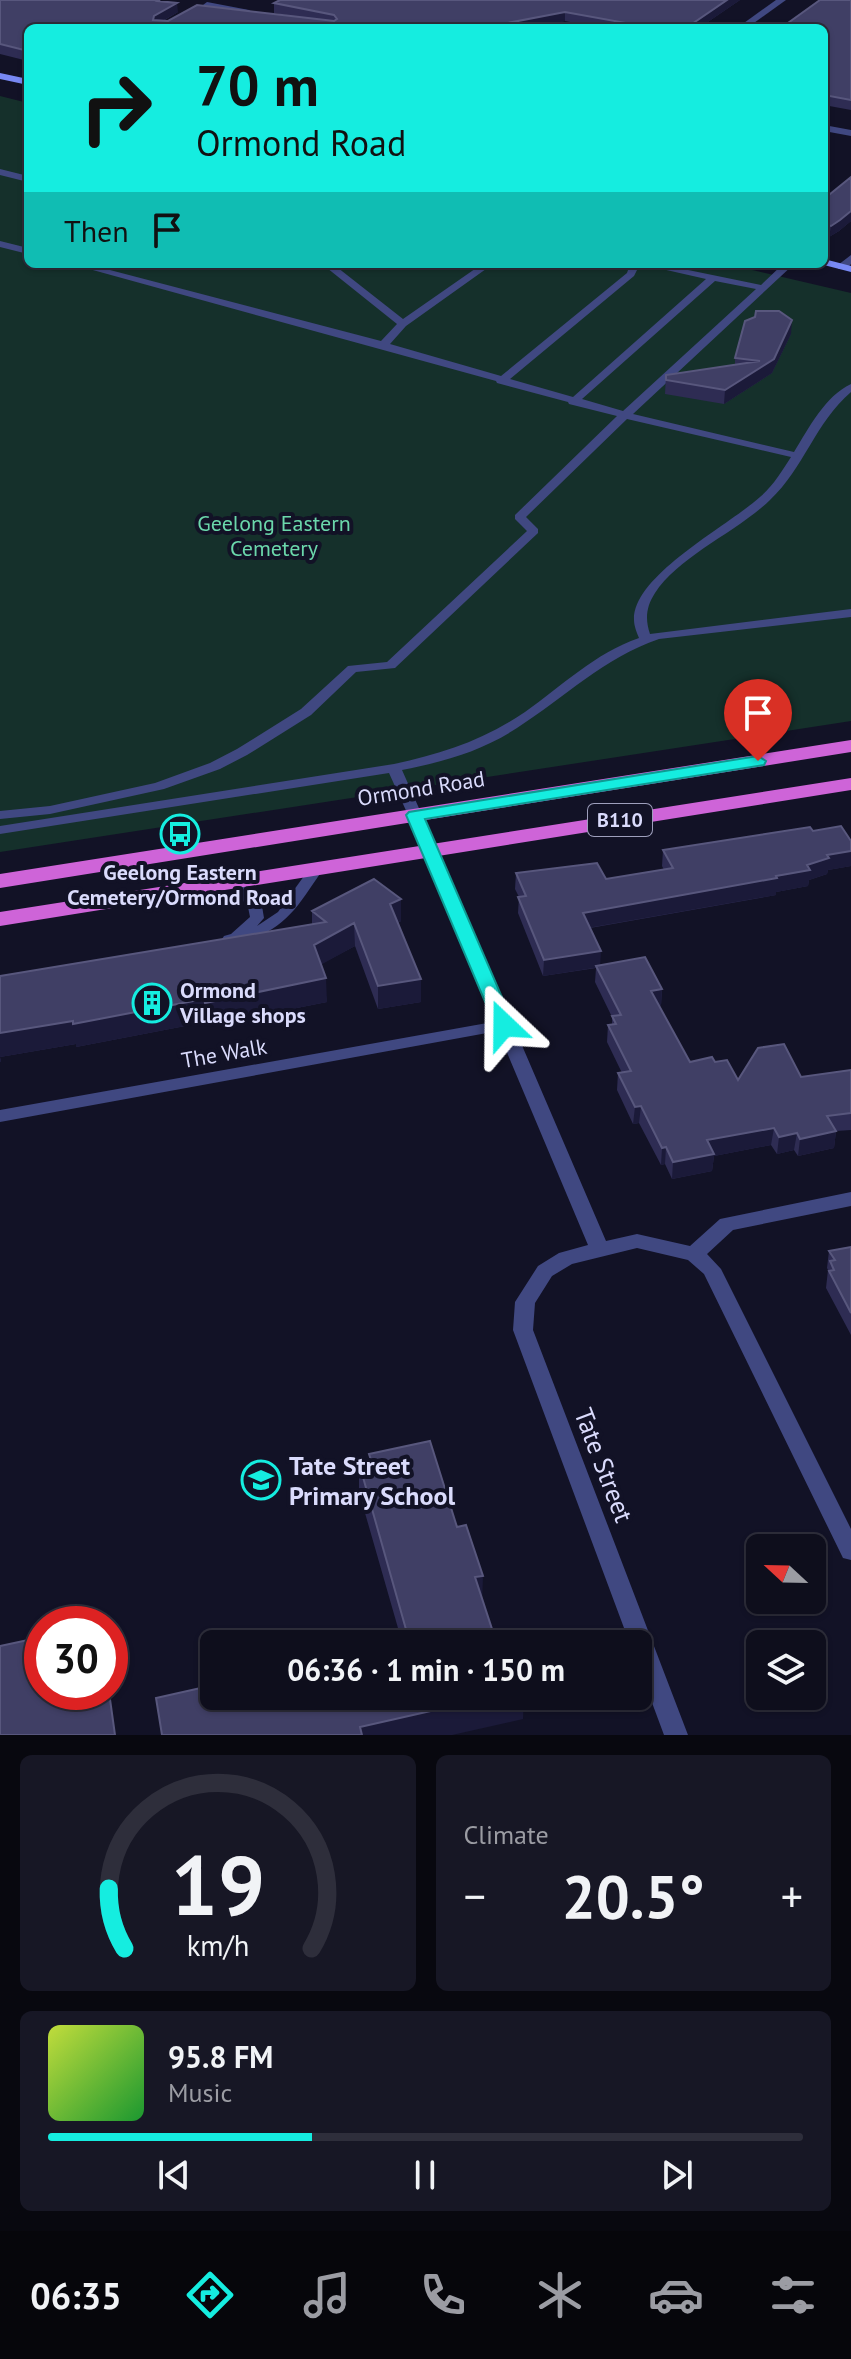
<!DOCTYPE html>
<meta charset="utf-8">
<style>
:root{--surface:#0e0e1c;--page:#171725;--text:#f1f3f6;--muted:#9b9ca3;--line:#2e2e3b;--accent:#15ede0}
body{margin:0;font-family:"PT Sans",sans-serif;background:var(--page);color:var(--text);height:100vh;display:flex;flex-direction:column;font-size:30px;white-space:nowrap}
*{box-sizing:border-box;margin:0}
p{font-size:26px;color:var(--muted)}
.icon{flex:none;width:44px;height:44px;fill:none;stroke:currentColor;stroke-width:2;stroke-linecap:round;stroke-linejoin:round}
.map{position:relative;height:1735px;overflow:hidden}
.drawer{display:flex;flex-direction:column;gap:20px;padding:20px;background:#08080f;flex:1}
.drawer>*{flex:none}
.hud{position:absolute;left:24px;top:24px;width:804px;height:244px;border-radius:12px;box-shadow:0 2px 6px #0004,0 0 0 2px var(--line);background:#15ede0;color:#111;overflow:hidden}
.needle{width:52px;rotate:292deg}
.fabs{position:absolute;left:746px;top:1534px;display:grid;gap:16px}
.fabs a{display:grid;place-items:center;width:80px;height:80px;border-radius:12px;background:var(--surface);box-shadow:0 2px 6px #0004,0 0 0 2px var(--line);font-size:40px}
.speed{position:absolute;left:24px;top:1606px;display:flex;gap:16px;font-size:40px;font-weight:700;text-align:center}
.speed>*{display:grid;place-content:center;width:104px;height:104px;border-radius:50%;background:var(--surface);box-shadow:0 2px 6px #0004,0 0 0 2px var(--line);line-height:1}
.speed .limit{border:12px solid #d22;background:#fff;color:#111}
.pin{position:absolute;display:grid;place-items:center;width:68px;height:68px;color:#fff;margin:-82px -34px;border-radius:50% 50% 50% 0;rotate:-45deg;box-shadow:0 0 8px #0007}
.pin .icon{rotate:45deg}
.me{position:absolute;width:88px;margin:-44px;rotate:337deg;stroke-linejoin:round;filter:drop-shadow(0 0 6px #0008)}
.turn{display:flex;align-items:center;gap:28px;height:168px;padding:0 40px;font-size:36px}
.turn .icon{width:104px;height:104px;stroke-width:2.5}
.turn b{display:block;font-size:56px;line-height:68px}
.then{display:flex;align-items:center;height:76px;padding:0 40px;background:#0003;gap:16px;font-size:30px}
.big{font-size:60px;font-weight:700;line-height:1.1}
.drawer .card{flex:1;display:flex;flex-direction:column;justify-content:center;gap:12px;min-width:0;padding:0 28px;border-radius:12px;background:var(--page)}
.drawer .dial{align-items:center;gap:0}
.dial svg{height:208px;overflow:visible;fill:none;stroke:var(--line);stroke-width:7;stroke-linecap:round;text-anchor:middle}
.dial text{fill:var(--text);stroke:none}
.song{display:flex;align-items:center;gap:24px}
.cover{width:96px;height:96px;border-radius:12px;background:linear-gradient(135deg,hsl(70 70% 55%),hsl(130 70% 35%))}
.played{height:8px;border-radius:4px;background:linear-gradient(90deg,var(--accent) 35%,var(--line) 35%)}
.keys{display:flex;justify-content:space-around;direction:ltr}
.heat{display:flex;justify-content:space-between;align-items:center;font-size:44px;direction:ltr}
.drawer .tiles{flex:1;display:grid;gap:20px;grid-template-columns:1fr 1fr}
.card:last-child{grid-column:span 2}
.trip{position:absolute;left:200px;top:1630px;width:452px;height:80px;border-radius:12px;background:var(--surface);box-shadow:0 2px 6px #0004,0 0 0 2px var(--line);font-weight:700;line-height:80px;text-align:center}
.tabs{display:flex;height:128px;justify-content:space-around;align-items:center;background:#06060b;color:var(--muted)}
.tabs .icon{width:56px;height:56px}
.tabs .selected{color:var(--accent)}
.tabs b{font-size:36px;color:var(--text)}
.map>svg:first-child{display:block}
.green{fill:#15302b}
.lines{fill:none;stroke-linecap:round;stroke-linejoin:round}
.service{fill:#404881;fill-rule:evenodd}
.minor{fill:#404881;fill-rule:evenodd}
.tertiary{fill:#404881;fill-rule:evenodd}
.secondary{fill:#7889f4;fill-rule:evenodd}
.trunk{fill:#ce64d8;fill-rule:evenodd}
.wall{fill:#2e2c53}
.shaded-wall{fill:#1b1a39}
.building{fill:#403f65;stroke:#58577d;stroke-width:2}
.route{fill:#15ede0;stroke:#0e9a92;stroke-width:2}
.labels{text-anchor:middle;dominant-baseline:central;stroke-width:8;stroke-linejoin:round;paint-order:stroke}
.shield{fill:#121226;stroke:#9e9fbc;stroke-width:2}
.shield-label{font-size:20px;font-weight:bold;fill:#dadbfc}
.park-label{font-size:22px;fill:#6bd7ab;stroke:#121226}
.street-label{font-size:22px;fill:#dadbfc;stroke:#121226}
.poi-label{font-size:22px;font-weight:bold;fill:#dadbfc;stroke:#121226}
.near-poi-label{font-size:26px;font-weight:bold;fill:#dadbfc;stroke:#121226;text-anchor:start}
.near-street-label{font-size:26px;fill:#dadbfc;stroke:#121226}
</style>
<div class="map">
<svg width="851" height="1735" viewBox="0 0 851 1735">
<rect width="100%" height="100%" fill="#121226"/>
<!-- green -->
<path class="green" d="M0,96L28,103V264H727L851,293V721L0,852Z"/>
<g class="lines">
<!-- service -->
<path class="service" d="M0,169L28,176V182L0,175Z
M0,241L28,248V254L0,247Z
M71,264H87L381,341L397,324L322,264H333L403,319L482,264H493L406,326L390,344L501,376L627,273L630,264H640L634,276L510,379L573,397L706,279L640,264H659L761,285L783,264H794L633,414L794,452C809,428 825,396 851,384V392C815,423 804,468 770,500C737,532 679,556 655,593C646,607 645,619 650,634L851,609V617L659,639C604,658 565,697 517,728C482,751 443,762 402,770L422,815L420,818H410L408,815L389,773L0,834V826L394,764C442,754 484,740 525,712C562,686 595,653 639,638C637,633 634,626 634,620C633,575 728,526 760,497C773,486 782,471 791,457L627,419L526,517L538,529V533L395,668L356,672L311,715L247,755L220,769L164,789L50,814L0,819V811L50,806L155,783L210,763L237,749L301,709L348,666L387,662L527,531L515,519V515L617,416L569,404L568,402L497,383L496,381ZM715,281L756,289L623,411L582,399Z
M317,864L324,868C302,899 288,929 248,939C240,941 232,944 224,942L222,939L224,936L231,934L250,917L248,907L227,881L229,878H239L262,906L264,918L257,926L278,912L312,865Z
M504,1020L512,1025L509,1029L0,1122V1110Z"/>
<!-- minor -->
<path class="minor" d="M207,2L249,10L253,13L249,16L204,7L203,5Z
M824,125L851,130V136L824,131Z
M851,255V264L846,269H838V265Z
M415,810L423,815L606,1241L637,1234L690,1246L720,1219L851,1192V1206L733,1230L707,1254L721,1269L851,1529V1560L843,1558L704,1274L688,1260L637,1248L572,1264L552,1276L535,1303L533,1330L688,1735H664L638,1665V1644H630L513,1330L515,1302L538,1266L559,1253L588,1245L407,815Z"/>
<!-- tertiary -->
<path class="tertiary" d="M776,0H786L747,28H737Z"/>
<!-- secondary -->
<path class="secondary" d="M0,73L28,79V85L0,79Z
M824,259L851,266V272L820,264H824Z"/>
<!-- trunk -->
<path class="trunk" d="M851,740V752L0,888V874Z
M851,778V790L0,926V912Z"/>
</g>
<!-- wall -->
<path class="wall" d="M0,0L172,2L178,12L163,21L292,16L274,13V3L280,0H740L699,28H601L565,21L531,28H28V61L0,54Z
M851,0V110L824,105V28Z
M851,177V221L839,231L829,237L824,236V199Z
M791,334L772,373L724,404L665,394L666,375L735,365V358Z
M813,831L851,841V866L828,870L827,874L809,880L808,886L776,892V895L590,928L600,965L662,989L661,1005L659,1006L690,1062H715L738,1080L801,1077L851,1070V1130L836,1131L834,1148L798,1156L794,1150L777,1154L771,1145L714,1156L712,1171L672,1179L665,1164L661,1165L639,1123L633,1124L617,1090L618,1073H622L607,1042L608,1025H612V1017L595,982L596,968L543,976L518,913L519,897L515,889L516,873L606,879L664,870L662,866L663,850Z
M401,899V921L398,923L421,1002L378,1009L355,946L321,964L327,1002L207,1026L206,1022L76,1047V1044L0,1057L1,1062H0V976L312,924V911Z
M851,1247V1335L826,1288L828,1270L827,1268L829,1251Z
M369,1454L457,1527L494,1635L509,1644L402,1642L359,1492V1463L369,1460Z"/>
<!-- shaded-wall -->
<path class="shaded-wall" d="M727,0H740L699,28H686Z
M177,3L178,12L155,25L153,20L154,16Z
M565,12V21L531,28H481Z
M851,211V221L839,231L829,237L831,226Z
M792,320L791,334L772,373L724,404L725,390L774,359Z
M851,851V866L828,870L827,874L809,880L808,886L776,892V895L582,929L583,913L776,876L807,865L827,855Z
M401,899V921L391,927L390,904Z
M354,923L355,946L315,968L314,945Z
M601,951L600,967L543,976L544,960Z
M326,978L327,1002L207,1026L205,1003Z
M421,979V1002L378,1009V986Z
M662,989L661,1005L649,1007L651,991Z
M204,999L206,1022L76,1047V1044L0,1057L1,1062H0V1033Z
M641,1106L639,1123L633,1124L635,1107Z
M774,1128L771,1145L714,1156L712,1171L672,1179L673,1162L707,1140Z
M836,1131L834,1148L798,1156L800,1139Z
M797,1133L794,1150L777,1154L779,1137Z
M666,1147L665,1164L661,1165L662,1148Z
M483,1576L482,1605L475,1577Z
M497,1696H524L523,1719L452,1735H361L360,1727Z"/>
<!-- building -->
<path class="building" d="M0,0H160L158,1L177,3L154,16L153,20L168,21L197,5L334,21L337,19L334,15L274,3L280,0H727L686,28H633L637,25L565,12L481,28H28V51L0,44Z
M820,0H851V100L824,95V28H781Z
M851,177V211L840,220L831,226L824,224V199Z
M756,311H779L792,320L774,359L725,390L666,380V375L760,361L735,358L745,321L755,317Z
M841,826L851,841V851L827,855L829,858L807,865L810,870L776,876L777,878L583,913L601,951L544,960L518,897L526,896L516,873L597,863L606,879L673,868L663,850L810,827L813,831Z
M374,879L401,899L390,904L421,979L378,986L354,923L314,945L326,978L205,1003L204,999L73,1024V1021L0,1033V976L326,922L312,911Z
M645,957L662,989L651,991L690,1062L712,1057L715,1062L727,1060L738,1080L758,1048L784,1044L801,1077L851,1070V1113L827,1116L836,1131L800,1139L797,1133L779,1137L774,1128L707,1140L714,1154L673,1162L666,1147L662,1148L641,1106L635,1107L618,1073L631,1071L608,1025L616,1024L612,1016L621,1015L596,966Z
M851,1247V1313L829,1271L834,1270L830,1261L835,1260L829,1251Z
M430,1441L457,1527L466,1525L483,1576L475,1577L494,1635L506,1632L509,1644H391L409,1640L359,1463L371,1460L369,1454Z
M42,1637V1692H109L115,1735H0V1646Z
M214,1685V1696H497L360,1727L362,1735H162L156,1698Z"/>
<!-- route -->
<path class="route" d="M758,756L766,761L764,765L425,819L514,1025L511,1030H497L406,815L409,812Z"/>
<!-- icons -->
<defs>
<g id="bus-ring" transform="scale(2)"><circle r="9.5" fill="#121226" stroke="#15ede0" stroke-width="1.5"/><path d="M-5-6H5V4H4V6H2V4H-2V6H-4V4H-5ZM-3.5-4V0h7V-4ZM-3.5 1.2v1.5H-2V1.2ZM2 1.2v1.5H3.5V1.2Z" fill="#15ede0"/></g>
<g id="building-ring" transform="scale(2)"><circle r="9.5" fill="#121226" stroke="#15ede0" stroke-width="1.5"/><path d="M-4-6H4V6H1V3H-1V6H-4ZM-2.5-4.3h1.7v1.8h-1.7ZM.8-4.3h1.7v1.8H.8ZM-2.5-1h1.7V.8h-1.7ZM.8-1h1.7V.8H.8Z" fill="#15ede0"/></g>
<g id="school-ring" transform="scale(2)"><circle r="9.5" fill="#121226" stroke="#15ede0" stroke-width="1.5"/><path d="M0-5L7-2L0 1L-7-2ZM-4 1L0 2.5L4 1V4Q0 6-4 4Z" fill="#15ede0"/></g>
</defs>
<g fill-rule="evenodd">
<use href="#bus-ring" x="180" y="834"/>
<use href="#building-ring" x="152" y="1003"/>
<use href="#school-ring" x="261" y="1480"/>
</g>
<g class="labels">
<!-- shield labels -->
<rect class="shield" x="588" y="804" width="64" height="32" rx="6"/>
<g class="shield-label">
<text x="620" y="820">B110</text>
</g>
<!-- park labels -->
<g class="park-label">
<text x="274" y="523">Geelong Eastern<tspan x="274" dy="25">Cemetery</tspan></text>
</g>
<!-- street labels -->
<g class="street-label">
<text transform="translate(421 788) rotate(-9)">Ormond Road</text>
<text transform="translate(224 1053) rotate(-10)">The Walk</text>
</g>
<!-- poi labels -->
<g class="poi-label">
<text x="180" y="872">Geelong Eastern<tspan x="180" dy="25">Cemetery/Ormond Road</tspan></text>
<text x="180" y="990" text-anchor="start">Ormond<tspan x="180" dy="25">Village shops</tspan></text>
</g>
<!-- near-poi labels -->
<g class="near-poi-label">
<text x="289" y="1465">Tate Street<tspan x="289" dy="30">Primary School</tspan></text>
</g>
<!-- near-street labels -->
<g class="near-street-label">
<text transform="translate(604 1465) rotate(69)">Tate Street</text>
</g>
</g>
</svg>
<div class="fabs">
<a><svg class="needle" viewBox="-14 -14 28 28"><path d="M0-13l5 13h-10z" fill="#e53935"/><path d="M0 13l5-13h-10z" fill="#9b9ca3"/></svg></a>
<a><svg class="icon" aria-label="layers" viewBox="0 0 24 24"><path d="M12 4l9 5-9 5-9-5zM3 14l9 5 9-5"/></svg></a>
</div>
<div class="speed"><div class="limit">30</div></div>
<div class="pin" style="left:758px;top:761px;background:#d93025"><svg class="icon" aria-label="arrive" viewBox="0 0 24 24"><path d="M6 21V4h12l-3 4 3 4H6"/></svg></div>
<svg class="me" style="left:504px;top:1025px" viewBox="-20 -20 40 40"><path d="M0-17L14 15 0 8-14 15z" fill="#15ede0" stroke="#fff" stroke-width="4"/></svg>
<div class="trip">06:36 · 1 min · 150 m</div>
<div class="hud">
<div class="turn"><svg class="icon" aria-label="right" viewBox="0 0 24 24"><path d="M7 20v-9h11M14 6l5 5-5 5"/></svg><div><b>70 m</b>Ormond Road</div></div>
<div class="then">Then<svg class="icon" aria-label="arrive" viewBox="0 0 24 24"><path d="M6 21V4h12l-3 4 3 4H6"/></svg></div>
</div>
</div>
<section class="drawer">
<div class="tiles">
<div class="card dial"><svg viewBox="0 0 100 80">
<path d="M14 69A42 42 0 1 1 86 69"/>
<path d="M14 69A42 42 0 0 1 8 46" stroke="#15ede0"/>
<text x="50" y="56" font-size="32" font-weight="700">19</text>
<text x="50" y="72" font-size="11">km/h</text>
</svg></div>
<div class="card"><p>Climate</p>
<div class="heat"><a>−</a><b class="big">20.5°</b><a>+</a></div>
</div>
<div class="card">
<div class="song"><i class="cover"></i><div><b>95.8 FM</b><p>Music</p></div></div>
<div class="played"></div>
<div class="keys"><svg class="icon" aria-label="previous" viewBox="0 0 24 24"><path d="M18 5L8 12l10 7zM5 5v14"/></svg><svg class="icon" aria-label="pause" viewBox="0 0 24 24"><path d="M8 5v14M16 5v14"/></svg><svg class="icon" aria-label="next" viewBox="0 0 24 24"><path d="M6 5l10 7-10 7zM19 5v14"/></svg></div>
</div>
</div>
</section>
<nav class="tabs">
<b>06:35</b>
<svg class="icon selected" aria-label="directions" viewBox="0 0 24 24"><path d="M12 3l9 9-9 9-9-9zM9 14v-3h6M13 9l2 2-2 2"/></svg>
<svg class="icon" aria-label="music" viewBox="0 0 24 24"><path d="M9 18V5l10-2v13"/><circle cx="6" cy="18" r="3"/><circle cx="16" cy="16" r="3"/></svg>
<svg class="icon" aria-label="phone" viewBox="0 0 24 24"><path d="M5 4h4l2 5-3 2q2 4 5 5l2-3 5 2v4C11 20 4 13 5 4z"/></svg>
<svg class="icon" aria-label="climate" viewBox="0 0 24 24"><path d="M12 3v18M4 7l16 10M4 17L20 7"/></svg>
<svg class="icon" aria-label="car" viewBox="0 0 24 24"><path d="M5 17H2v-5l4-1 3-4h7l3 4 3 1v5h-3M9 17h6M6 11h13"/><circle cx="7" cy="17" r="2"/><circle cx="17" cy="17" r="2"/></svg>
<svg class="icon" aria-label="filters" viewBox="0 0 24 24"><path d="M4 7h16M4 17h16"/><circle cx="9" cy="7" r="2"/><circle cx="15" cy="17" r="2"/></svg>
</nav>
